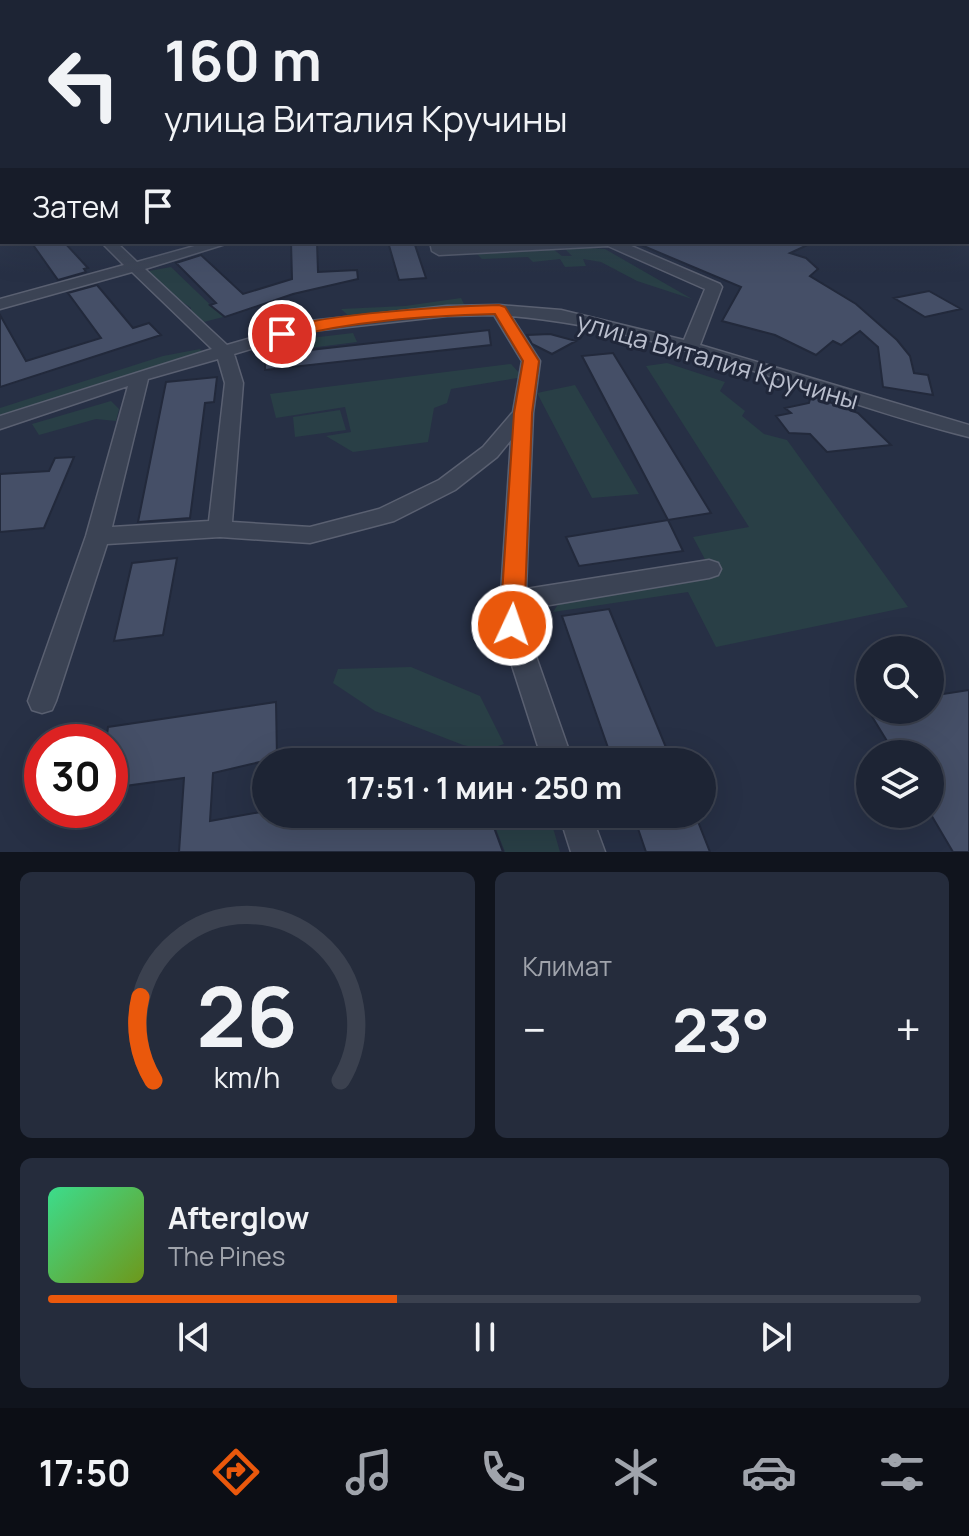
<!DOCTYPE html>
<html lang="ru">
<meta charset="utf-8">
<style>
:root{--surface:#1d2434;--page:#252c3c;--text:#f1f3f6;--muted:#a0a4ac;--line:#3b414f;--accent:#ea580c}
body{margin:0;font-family:Manrope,sans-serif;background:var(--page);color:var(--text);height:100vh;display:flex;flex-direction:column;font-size:30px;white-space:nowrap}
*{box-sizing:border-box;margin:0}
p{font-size:26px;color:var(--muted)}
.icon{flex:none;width:44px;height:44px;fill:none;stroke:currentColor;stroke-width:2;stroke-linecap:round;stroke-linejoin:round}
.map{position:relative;height:852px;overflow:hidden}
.panel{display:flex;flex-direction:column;gap:20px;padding:20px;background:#10141d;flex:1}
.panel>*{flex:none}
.top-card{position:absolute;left:0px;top:0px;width:970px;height:244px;box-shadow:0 8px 32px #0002,0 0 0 2px var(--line);background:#1d2434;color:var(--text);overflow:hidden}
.fabs{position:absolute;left:856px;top:636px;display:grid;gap:16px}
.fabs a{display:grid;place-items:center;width:88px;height:88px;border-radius:50%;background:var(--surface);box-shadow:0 8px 32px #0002,0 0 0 2px var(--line);font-size:40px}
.speed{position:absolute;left:24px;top:724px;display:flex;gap:16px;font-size:40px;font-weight:700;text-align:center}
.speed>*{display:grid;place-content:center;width:104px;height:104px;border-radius:50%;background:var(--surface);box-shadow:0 8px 32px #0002,0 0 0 2px var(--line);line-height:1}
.speed .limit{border:12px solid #d22;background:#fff;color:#111}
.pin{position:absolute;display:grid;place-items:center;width:68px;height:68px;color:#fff;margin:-34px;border:4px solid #fff;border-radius:50%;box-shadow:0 2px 8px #0007}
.me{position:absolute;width:88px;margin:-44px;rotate:3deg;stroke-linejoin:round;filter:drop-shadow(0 0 6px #0008)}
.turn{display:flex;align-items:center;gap:28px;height:168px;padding:0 32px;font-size:36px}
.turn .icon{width:104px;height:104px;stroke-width:2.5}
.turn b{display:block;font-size:56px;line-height:68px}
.then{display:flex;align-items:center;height:76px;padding:0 32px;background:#0003;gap:16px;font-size:30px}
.big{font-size:60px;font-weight:700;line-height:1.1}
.panel .card{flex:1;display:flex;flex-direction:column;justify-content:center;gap:12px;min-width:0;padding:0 28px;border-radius:12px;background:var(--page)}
.panel .dial{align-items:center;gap:0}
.dial svg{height:208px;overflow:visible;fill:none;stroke:var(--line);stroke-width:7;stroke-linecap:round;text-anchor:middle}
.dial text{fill:var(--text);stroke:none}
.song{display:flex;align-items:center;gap:24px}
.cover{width:96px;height:96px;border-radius:12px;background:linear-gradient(135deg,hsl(150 70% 55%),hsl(80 70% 35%))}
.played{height:8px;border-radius:4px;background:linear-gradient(90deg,var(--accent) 40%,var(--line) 40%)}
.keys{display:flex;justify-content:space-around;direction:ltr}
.heat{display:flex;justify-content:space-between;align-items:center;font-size:44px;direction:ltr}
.panel .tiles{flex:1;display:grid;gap:20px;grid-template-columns:1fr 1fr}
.card:last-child{grid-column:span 2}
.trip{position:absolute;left:252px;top:748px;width:464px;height:80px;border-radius:40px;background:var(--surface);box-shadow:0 8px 32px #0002,0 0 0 2px var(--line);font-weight:700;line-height:80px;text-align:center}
.dock{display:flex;height:128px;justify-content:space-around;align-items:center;background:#0c0e15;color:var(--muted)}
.dock .icon{width:56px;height:56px}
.dock .active{color:var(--accent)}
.dock b{font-size:36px;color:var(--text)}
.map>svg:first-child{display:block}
.green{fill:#293f46}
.building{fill:#454f67;stroke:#22293b;stroke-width:2}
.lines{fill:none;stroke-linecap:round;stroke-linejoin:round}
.minor-casing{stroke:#5a6071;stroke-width:3}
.minor{fill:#3b4354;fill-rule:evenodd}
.route{fill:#ea580c;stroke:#983908;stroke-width:2}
.labels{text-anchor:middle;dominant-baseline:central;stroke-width:6;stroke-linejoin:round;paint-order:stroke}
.street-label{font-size:26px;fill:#b9becd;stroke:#20273a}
</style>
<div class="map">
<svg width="969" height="852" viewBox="0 0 969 852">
<rect width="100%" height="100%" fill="#273045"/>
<!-- green -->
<path class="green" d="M562,246L605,249L692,299L637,281L601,262L583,259L586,266L565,267L560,259L533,262L528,257L482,259L476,253L553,249L562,256H572Z
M171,267L223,317L200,323L191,313V308L151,280L149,271Z
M461,298L466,308L351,318L341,309L405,306Z
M353,333L357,342L269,353L268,343Z
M200,349L205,354L0,421V408L163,356Z
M667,363L725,382L720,391L745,411L742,416L764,434L787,440L908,607L716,647L688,592L553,612L569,588L708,565L693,537L749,527L646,366Z
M511,364L523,377L451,389L447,403L434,408L428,442L353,452L326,436L351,432L345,407L276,418L270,394Z
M575,385L639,494L592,498L537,393Z
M111,401L119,409L116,421L96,419L39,435L32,424Z
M340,410L346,430L295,437L293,417Z
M411,667L480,696L504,744L486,750L463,745L375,711L333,683L338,669Z
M490,814H549L560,852H505Z"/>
<!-- building -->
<path class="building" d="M31,242H64L88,268L84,269L86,272L58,280Z
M291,242H317L318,272L357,270L358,279L293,294L225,317L210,305L216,303L176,263L201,255L243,294L292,279Z
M388,242H414L426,278L399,280Z
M634,242H814L790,253L806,258L818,269L810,276L856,304L897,340L910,356L914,373L928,375L933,395L883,387L878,347L860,331L841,345L833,341L816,355L775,335L722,321L741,287Z
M97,285L133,328L149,323L161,335L0,387V315L26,361L101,338L68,293Z
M929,291L961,309L925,317L894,298Z
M489,330L491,345L265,370V355Z
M550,334L576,341L552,354L532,344L527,335Z
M613,353L711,513L668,520L582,356Z
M217,377L214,402L205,403L190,518L138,522L166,382Z
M811,395L858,413L891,445L827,452L810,434L789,433L776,416L791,413L785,408L809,403Z
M74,457L44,528L0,532V474L49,471L55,458Z
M668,520L683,551L579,566L566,537Z
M177,558L163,635L114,641L132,563Z
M609,609L672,762H613L562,616Z
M969,690V852H953L930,813V754H895L868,710H930V696Z
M276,702L277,758L213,773L210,821L266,811V814H489L503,852H179L184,778L110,788V742H106L108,727Z
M633,814H695L710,852H646Z"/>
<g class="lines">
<!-- minor casing -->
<g class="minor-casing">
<path id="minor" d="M0,225H2L0,234Z
M101,242H116L137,262L209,242H232L145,269L227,345L310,321L447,306L499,305L561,310L684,340L705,289L608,246L439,255L432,251L430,242H444L445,246L498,242H622L720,284L722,287L700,345L969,425V437C818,399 667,329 511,316L540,361L533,413L526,589L709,560L718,563L721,569L718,575L709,578L526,609L525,625L573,762H543L499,625L511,440L497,457L455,490L394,521L310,543L220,537L107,544L56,701L52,710L42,713L32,710L28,701L86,536L128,386L0,429V416L212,349L132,272L0,309V299L124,265ZM494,315L522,361L513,412L483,447L439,480L379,509L310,527L232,522L243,383L234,354L312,331L447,316ZM218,359L225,383L209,521L112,527L148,379Z
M559,814H591L605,852H571Z"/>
</g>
<!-- minor -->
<use href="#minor" class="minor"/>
</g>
<!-- sky -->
<linearGradient id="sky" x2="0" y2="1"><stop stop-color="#151a26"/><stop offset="0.56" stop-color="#414e68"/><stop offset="1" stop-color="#414e68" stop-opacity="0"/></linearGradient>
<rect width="969" height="273" fill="url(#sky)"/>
<!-- route -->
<path class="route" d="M499,305L505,307L539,361L532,413L524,625L521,631L512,634L504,631L500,625L514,413L523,361L495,314C424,316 351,321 282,339L274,334C297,314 461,306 499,305Z"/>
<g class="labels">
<!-- street labels -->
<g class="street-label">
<text transform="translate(718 360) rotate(16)">улица Виталия Кручины</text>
</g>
</g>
</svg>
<div class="fabs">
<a><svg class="icon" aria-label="search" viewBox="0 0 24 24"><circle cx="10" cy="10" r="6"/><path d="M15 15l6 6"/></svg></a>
<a><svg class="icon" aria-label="layers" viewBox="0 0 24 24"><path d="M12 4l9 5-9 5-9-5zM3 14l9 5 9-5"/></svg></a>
</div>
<div class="speed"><div class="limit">30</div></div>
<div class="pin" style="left:282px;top:334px;background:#d93025"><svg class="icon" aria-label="arrive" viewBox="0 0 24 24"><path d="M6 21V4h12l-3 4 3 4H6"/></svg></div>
<svg class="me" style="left:512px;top:625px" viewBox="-20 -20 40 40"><circle r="17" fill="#ea580c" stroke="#fff" stroke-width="3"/><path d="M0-11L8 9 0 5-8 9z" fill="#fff"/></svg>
<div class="trip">17:51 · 1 мин · 250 m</div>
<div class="top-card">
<div class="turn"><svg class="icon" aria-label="left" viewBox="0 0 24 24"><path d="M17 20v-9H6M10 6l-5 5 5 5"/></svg><div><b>160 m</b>улица Виталия Кручины</div></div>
<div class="then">Затем<svg class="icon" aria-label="arrive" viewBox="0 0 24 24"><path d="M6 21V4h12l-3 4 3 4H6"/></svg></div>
</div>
</div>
<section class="panel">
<div class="tiles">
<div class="card dial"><svg viewBox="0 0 100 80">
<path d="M14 69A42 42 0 1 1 86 69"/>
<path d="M14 69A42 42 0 0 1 9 37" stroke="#ea580c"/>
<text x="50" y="56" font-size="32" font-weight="700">26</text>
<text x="50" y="72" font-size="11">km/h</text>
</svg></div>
<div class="card"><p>Климат</p>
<div class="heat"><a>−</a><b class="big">23°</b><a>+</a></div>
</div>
<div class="card">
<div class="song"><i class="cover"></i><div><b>Afterglow</b><p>The Pines</p></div></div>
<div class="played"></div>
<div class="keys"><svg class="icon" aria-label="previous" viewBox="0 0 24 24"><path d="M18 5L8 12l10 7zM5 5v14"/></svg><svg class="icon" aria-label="pause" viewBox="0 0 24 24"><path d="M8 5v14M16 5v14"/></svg><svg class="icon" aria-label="next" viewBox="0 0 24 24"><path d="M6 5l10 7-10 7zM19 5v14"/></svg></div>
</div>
</div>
</section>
<nav class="dock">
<b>17:50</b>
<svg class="icon active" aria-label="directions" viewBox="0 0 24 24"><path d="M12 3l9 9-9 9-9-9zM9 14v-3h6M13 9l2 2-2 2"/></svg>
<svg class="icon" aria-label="music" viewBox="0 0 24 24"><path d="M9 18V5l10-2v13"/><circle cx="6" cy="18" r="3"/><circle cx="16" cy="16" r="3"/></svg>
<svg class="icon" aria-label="phone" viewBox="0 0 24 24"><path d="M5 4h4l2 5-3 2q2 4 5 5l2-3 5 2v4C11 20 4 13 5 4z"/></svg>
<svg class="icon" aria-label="climate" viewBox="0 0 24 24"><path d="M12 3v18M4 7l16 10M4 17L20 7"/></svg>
<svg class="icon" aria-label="car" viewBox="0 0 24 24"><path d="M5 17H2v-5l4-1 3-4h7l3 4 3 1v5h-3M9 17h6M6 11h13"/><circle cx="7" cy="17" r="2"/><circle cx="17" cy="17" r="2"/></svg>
<svg class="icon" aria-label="filters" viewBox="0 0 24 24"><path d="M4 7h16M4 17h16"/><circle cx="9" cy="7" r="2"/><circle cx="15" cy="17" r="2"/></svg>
</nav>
